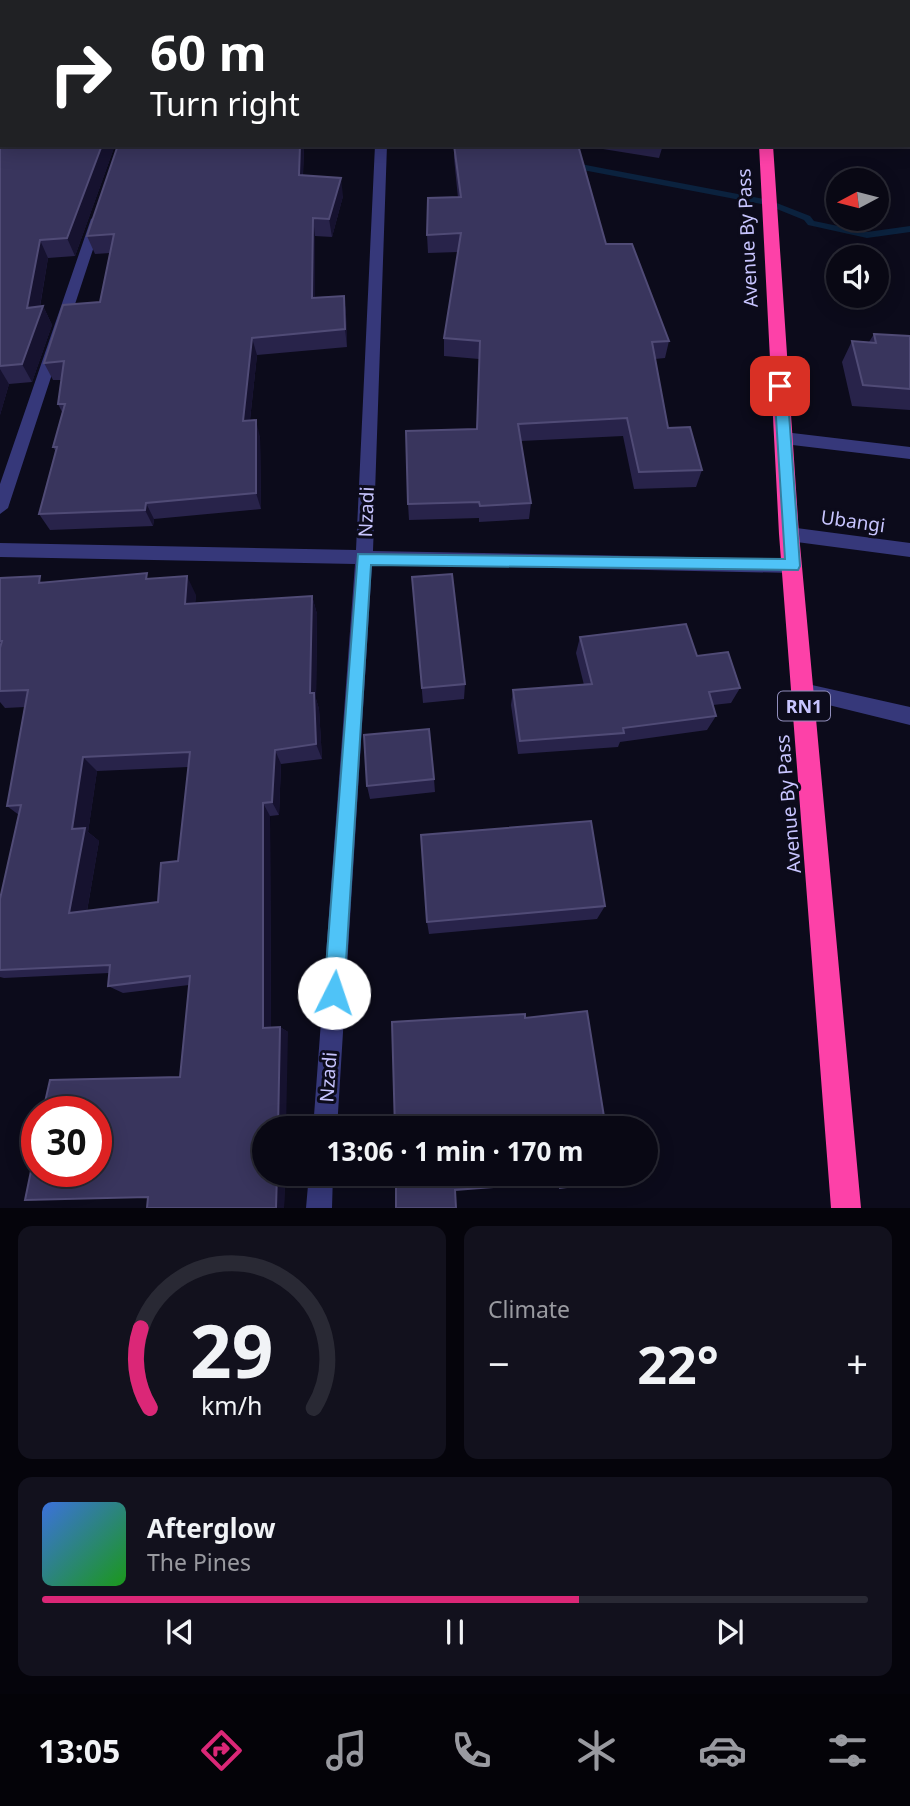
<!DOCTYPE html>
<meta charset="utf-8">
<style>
:root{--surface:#090814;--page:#12111d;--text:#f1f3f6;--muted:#999aa0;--line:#292934;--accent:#db2777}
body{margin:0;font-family:"Noto Sans",sans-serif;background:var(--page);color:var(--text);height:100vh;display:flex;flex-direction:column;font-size:26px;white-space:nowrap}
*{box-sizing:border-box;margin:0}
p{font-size:23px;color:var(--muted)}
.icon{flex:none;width:38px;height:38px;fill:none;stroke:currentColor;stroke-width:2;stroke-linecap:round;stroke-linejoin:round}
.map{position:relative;height:1208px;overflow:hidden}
.side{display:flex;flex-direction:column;gap:18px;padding:18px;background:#05040b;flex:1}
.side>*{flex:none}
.hud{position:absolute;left:0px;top:0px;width:910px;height:147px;box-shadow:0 4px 18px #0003,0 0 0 2px var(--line);background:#202124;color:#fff;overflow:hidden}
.needle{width:46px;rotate:263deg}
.tools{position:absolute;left:826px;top:168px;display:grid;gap:14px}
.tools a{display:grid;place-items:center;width:63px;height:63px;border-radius:50%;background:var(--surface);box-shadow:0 4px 18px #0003,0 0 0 2px var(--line);font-size:35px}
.speed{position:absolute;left:21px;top:1096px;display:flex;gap:14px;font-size:35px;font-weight:700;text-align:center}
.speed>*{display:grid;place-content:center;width:91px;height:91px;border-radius:50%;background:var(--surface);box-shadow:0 4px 18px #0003,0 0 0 2px var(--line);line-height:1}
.speed .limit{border:10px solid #d22;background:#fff;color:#111}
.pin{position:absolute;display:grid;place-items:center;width:60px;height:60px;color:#fff;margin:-30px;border-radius:14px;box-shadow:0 4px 10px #0006}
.me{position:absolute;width:77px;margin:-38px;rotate:4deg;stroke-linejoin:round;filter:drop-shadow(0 0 5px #0008)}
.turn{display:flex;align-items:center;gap:24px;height:147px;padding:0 35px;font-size:32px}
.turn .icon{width:91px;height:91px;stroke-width:2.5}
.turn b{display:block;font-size:49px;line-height:60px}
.big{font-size:52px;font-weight:700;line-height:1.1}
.side .tile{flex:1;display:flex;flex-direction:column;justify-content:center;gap:10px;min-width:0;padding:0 24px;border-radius:14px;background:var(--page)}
.side .dial{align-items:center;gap:0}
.dial svg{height:182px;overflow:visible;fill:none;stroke:var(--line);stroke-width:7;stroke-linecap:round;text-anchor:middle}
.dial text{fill:var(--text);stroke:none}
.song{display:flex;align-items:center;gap:21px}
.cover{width:84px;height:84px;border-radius:10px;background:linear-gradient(135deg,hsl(220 70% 55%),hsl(120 70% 35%))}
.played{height:7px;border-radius:4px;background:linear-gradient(90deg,var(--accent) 65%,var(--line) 65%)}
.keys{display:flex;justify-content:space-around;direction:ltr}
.heat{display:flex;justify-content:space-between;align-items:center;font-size:38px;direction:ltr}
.side .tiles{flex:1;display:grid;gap:18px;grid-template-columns:1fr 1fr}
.tile:last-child{grid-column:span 2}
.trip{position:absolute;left:252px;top:1116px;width:406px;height:70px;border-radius:35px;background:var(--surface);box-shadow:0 4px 18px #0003,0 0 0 2px var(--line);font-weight:700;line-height:70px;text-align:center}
.menu{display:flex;height:112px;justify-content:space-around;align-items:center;background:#040308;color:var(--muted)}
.menu .icon{width:49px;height:49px}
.menu .active{color:var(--accent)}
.menu b{font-size:32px;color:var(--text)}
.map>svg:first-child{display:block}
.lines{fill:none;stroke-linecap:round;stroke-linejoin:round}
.stream{fill:#0b223e;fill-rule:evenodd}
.minor{fill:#36387a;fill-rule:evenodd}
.highway{fill:#fd41a8;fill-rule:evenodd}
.wall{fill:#28234a;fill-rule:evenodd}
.shaded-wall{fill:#16122f}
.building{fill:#39355d;stroke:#504b76;stroke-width:2;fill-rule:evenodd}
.route{fill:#4fc3f7;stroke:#337fa1;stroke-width:2}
.labels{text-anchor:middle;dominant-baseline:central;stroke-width:6;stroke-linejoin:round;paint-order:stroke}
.shield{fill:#0c0b1b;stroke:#908dbb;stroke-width:2}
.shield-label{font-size:18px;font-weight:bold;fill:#c8c5ff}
.street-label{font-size:19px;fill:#c8c5ff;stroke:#0c0b1b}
</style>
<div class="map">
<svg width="910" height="1208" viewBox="0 0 910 1208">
<rect width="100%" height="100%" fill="#0c0b1b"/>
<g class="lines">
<!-- stream -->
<path class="stream" d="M570,162L769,200L810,216L814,221L867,232L910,226V232L867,238L808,225L804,220L767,205L567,167V163Z"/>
<!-- minor -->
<path class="minor" d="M391,0H401L390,2Z
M857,0H872L873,2H858Z
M908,10H910V16H908Z
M375,145H387L373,551L793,559L799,561L802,566L799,571L793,573L372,564L337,1129H313L355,564L0,557V543L356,550Z
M97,215L103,219L8,508L0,514V484L91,219Z
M784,432L910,447V459L784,444L776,438Z
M789,527L910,543V557L789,541L783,539L781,534L783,529Z
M803,683L910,707V725L796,697L794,691L796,685Z
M309,1174H333L332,1208H306Z"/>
<!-- highway -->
<path class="highway" d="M753,0H765V2H753Z
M759,145H773L799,534L861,1208H831L779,534Z"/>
</g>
<!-- wall -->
<path class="wall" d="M0,0H325L324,2H2L115,145L75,256L48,258L40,307L43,306L52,325L32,382L9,384L0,415Z
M118,145H304L303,175L343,196L332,237L315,236V297L344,296L346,314L347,347L257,355L250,420L260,437L261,509L154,519L153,526L50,530L39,514L56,452L53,447L62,412L58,404L62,380H53L44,363L100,302L110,253L95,254L87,236Z
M454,145H663L659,158L578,145L606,244L669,341L665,358L655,359L668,428L702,470L696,487L634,489L623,436L521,441L531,503L529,519L479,522V518L409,520L408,504L477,429L479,359L444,356V338L458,252L428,253L427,235L458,198L454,158Z
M874,334L910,336V410L852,406L842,362L852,341L869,342Z
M412,577L465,684L464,699L423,703Z
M0,578L45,582L150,579L196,595L195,603L312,596L317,614L316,699L319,709L322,759L281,764L279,815L270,816L271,1027H280L288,1032L264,1174H285L284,1208L180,1077L189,985L123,993L108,986L109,973L4,978L0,977V899L19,815L7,806L25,707L5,708L0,702ZM188,767L178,861L158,902L87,911L99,841L88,832L97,771Z
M580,637L697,656L740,688L731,703L713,705L716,716L707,730L620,742L618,747L518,754L511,705L513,690L584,685L576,653Z
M434,779L435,792L370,799L367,786Z
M605,906L597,919L429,934L427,922Z
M396,1174H614L560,1188L556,1186L555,1182L455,1190Z"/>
<!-- shaded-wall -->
<path class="shaded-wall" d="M305,0H325L324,2H303Z
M102,145H115L75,256L67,238Z
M300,145H304L302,193L299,175Z
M341,178L343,196L332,237L329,219Z
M313,218L315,236V316L312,298Z
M40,240L48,258L37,323L43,306L52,325L32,382L22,364L27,308Z
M344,296L346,314L347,347L345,329Z
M252,338L257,355L248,438L243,421Z
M0,369L9,384L0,415Z
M256,420L260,437L261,509L256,493Z
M146,503L154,519L153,526L145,510Z
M187,576L196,595L194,622L185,604Z
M312,596L317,614L316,699L319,709L322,759L316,744L310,693Z
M275,750L281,764L279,815L272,802Z
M83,757L97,771L88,832L99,841L85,922L69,913L72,829Z
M263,803L270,816L271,1033L263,1028Z
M280,1027L288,1032L286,1129H278Z
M277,1174H285L284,1208H276Z"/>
<!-- building -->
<path class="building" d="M0,0H305L303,2H2V145H102L67,238L40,240L27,308L43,306L22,364L0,366Z
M422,0H712L711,2H421Z
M118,145H300L299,175L341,178L329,219L313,218L312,298L344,296L345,329L252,338L243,421L256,420V493L146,503L145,510L39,514L57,447H53L65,404H58L64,361L44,363L63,305L100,302L114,234L87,236Z
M454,145H578L606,244H632L669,341L652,342L668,428L690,427L702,470L639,472L627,418L518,424L531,503L480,506L479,502L408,504L406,431L477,429L480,341L444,338L461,233L427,235L428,198L461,197Z
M874,334L910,336V389L863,385L852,341L876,343Z
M147,573L146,579L187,576L185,604L312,596L310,693H314L316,744L275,750L272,802L263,803V1028L280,1027L278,1129H264V1174H277L276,1208H147L148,1197L25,1200L37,1142V1171H96V1111H43L50,1080L180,1077L190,976L108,986L110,965L0,970V899L21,805L7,806L28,690L0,691V648L2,641H0V578L40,576L39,583ZM190,752L178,861L161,863L158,902L69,913L85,828L72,829L83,757Z
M452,574L465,684L422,688L412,577Z
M686,624L697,656L728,652L740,688L709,692L716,716L623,728L624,733L520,741L513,690L592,684L580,637Z
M429,729L434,779L367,786L364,735Z
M591,821L605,906L427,922L421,835Z
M587,1011L606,1129H395L392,1022L525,1014V1018Z
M396,1174H614L615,1181L560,1188L559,1182L455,1190L456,1208H396Z"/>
<!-- route -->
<path class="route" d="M780,381L787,386L800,566L798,570L371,565L344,993L341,1000L334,1003L327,1000L324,993L358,554L785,559L774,386Z"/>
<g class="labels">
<!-- shield labels -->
<rect class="shield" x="778" y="691.5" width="52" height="29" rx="5"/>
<g class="shield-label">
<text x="804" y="706">RN1</text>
</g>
<!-- street labels -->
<g class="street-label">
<text transform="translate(747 238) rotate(-93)">Avenue By Pass</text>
<text transform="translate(366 512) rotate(-88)">Nzadi</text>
<text transform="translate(853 521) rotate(8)">Ubangi</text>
<text transform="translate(788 804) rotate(-95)">Avenue By Pass</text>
<text transform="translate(328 1077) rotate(-86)">Nzadi</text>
</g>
</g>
</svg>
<div class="tools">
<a><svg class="needle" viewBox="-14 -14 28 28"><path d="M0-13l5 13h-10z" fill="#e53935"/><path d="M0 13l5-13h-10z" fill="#999aa0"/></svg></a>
<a><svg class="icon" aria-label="sound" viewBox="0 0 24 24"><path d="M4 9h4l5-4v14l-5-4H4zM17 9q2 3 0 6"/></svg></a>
</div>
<div class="speed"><div class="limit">30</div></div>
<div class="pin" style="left:780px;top:386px;background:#d93025"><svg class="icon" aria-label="arrive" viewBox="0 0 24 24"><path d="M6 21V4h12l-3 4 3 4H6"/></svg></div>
<svg class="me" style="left:334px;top:993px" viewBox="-20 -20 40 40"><circle r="19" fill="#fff"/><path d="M0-13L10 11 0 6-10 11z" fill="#4fc3f7"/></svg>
<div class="trip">13:06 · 1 min · 170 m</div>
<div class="hud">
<div class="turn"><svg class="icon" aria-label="right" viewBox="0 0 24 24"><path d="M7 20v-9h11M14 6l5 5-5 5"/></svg><div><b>60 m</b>Turn right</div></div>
</div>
</div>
<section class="side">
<div class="tiles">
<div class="tile dial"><svg viewBox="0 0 100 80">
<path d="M14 69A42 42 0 1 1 86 69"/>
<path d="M14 69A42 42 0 0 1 10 34" stroke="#db2777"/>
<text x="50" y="56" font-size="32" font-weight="700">29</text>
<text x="50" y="72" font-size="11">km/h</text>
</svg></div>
<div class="tile"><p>Climate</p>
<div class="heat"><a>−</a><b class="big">22°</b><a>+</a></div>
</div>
<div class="tile">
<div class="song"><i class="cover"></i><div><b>Afterglow</b><p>The Pines</p></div></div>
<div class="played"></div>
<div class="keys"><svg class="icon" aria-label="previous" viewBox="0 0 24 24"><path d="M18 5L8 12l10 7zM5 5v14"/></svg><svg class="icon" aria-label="pause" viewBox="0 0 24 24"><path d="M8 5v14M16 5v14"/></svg><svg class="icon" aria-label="next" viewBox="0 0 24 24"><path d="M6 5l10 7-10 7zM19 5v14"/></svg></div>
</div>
</div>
</section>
<nav class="menu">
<b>13:05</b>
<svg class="icon active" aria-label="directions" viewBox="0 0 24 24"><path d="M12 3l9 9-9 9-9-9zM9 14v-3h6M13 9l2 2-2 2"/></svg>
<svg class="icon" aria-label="music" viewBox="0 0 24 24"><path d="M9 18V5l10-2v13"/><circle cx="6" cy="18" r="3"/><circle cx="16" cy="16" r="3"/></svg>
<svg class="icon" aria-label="phone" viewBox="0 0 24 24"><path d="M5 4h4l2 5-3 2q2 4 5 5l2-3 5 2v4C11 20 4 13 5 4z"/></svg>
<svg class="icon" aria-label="climate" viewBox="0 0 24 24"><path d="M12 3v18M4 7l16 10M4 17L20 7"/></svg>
<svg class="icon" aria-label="car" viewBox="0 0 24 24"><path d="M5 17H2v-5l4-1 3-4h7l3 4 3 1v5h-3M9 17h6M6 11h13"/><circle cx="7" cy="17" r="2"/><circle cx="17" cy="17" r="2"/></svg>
<svg class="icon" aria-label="filters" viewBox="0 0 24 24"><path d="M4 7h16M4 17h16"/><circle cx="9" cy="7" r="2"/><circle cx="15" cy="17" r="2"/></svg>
</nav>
